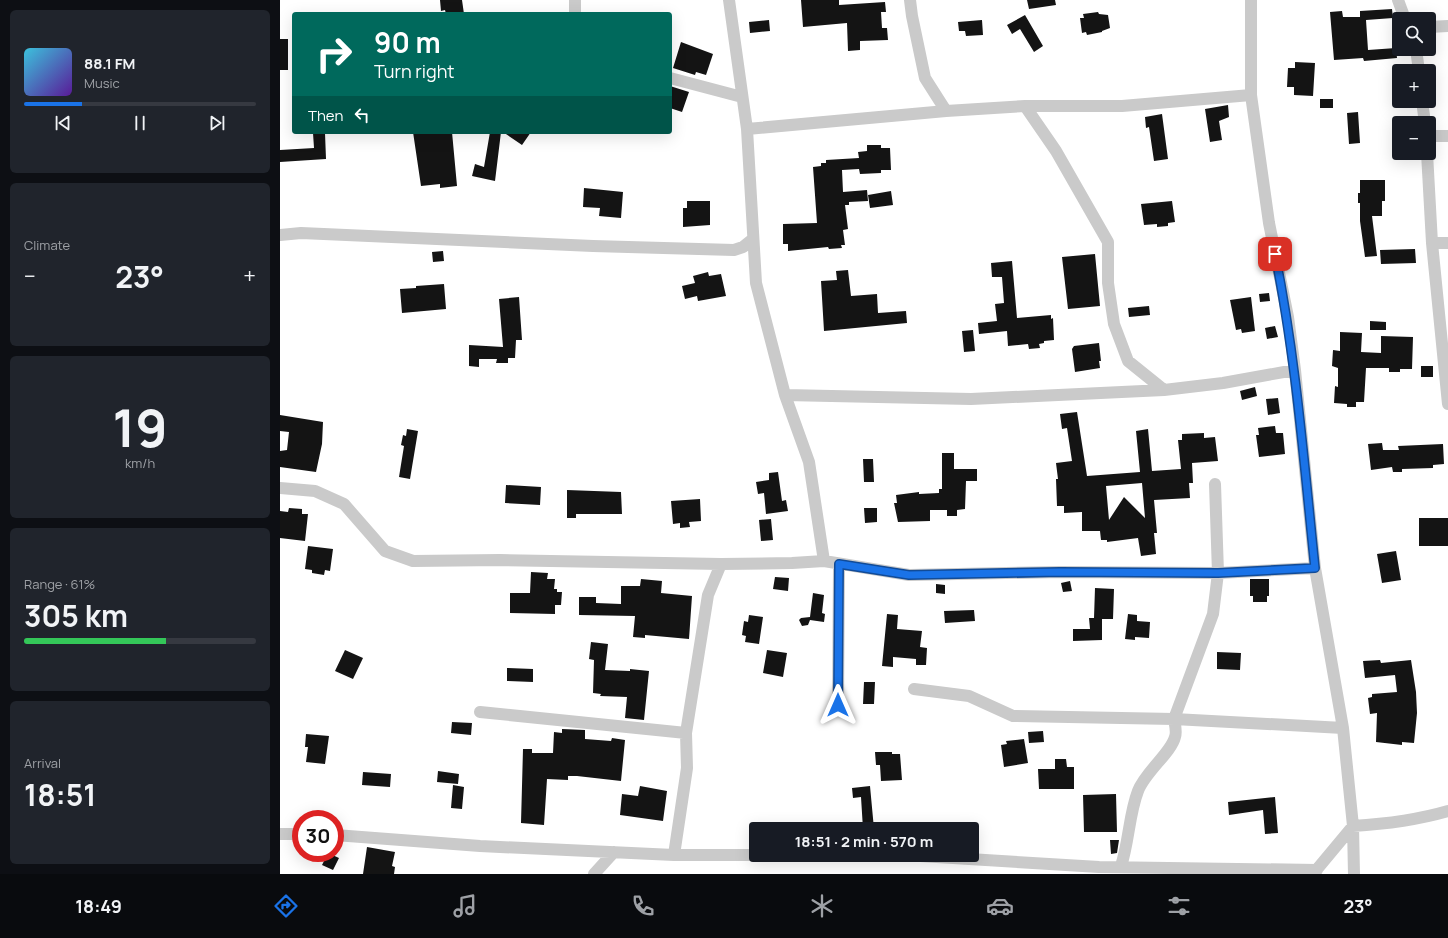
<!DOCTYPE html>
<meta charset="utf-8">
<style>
:root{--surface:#171b24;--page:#20242c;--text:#f1f3f6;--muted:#9ea1a6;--line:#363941;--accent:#1a73e8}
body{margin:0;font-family:Manrope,sans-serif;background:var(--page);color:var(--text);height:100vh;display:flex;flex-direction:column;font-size:15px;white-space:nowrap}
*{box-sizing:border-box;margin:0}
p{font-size:13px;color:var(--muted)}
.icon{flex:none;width:22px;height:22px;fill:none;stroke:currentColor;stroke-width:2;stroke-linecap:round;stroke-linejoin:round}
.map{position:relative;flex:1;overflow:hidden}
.panel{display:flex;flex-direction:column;gap:10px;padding:10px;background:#0d0f14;width:280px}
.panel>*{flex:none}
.guide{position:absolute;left:12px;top:12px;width:380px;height:122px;border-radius:4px;box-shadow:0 4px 16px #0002;background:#00695c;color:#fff;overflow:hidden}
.buttons{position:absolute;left:1112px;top:12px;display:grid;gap:8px}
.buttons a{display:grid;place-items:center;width:44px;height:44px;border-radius:4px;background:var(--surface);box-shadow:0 4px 16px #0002;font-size:20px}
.speed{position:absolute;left:12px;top:810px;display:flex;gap:8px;font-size:20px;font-weight:700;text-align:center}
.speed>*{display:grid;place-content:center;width:52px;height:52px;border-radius:50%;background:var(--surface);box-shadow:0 4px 16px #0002;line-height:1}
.speed .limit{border:6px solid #d22;background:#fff;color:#111}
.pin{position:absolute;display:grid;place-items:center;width:34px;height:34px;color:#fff;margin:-17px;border-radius:8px;box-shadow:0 2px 6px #0006}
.me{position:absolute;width:44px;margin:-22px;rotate:0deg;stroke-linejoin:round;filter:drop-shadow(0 0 3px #0008)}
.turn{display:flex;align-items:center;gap:14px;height:84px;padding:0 16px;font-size:18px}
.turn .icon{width:52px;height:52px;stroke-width:2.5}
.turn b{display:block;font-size:28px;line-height:34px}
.then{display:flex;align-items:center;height:38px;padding:0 16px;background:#0003;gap:8px;font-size:15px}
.big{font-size:30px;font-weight:700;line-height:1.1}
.panel .tile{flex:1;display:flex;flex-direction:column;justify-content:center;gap:6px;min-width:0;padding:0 14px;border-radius:6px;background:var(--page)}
.panel .dial{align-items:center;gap:0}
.dial b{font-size:52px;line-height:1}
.song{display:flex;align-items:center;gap:12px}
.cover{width:48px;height:48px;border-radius:6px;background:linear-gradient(135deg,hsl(190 70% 55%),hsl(270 70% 35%))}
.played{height:4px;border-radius:2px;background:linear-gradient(90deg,var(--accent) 25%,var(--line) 25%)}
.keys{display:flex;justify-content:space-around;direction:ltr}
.heat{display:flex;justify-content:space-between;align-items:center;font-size:22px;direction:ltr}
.charge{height:6px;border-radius:3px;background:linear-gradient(90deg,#34c759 61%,var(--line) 0)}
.trip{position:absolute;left:469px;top:822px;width:230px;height:40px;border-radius:4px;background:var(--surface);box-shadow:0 4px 16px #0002;font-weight:700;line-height:40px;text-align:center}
.tabs{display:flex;height:64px;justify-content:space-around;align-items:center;background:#090b0e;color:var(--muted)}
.tabs .icon{width:28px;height:28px}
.tabs .selected{color:var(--accent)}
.tabs b{font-size:18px;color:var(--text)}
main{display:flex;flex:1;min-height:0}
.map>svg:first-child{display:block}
.building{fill:#141414;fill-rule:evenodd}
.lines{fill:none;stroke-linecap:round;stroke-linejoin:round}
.minor{stroke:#cacaca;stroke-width:12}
.route-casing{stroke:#114b97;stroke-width:10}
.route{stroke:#1a73e8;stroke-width:7}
</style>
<main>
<section class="panel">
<div class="tile">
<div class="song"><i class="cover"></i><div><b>88.1 FM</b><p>Music</p></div></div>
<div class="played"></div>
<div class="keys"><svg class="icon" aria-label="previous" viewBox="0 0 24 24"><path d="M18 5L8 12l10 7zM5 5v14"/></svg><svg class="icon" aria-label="pause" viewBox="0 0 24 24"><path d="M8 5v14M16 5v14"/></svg><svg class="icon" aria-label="next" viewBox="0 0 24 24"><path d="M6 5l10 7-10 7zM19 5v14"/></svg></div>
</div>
<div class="tile"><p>Climate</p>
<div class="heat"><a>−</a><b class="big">23°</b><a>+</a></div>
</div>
<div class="tile dial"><b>19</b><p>km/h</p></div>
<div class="tile"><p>Range · 61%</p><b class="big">305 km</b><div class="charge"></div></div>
<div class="tile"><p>Arrival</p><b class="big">18:51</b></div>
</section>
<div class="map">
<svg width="1168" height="874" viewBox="0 0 1168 874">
<rect width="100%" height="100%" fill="#fff"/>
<!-- building -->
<path class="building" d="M160,0H182L184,14H166L165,10L161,11Z
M521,0H559V5L605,2L606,12H601L602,28H607L608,40L580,41V50L568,51L567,23L523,27Z
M747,0H775L776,5L749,9Z
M1112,9L1113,18L1086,20L1088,50L1116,48L1117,58L1084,61L1083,58L1054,60L1050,12L1062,11L1063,17H1080V11Z
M818,12L819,14L828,15L830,28L822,31V32L807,35L806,32L802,33L800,18H804L803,14Z
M745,15L763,46L754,52L740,29L732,34L727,25Z
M489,20L490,31L470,33L469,22Z
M702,20L703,35L686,36L685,31H679L678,22Z
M0,39H8V70H0Z
M401,42L433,54L426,75L416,72L415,75L393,68Z
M1015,62L1035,63L1033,96L1014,95V87H1007L1008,68H1015Z
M390,86L409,92L402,112L390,108Z
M1040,99H1053V108H1040Z
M948,105L949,117L939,121L942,140L930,142L925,109Z
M1078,112L1080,143L1069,144L1067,113Z
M882,114L888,159L874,161L869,127L866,128L865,117Z
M133,132H172L177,186L160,188V184L141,186Z
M210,132H221L215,181L192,176L195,164L204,167Z
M223,132H251L242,145Z
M33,133H45L46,159L0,162V150L34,148Z
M587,145H601V148H610L611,170H601V173L580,174L579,169L562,170L563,192L587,190L588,201L569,202V205H565L568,229L563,230L565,245H561L562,248L549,249L548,247L508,251V244H503V224L537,223L533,167L541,166V163H546V160L579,158L578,152L587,151Z
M1080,180H1105V201H1102V216H1092L1097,256L1085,257L1080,221V203H1078V193H1080Z
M304,188L343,192L341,218L319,216L320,208L303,207Z
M611,191L613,205L590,208L588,195Z
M407,201H430V225L403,227V208H407Z
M892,201L895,222L888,223V226L877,227V224L864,225L861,204Z
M1135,249L1136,263L1101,264L1100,250Z
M163,251L164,261L153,262L152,252Z
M815,254L820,306L788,309L782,257Z
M732,261L737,318L771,315V319L773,318L774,340L764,341V343L759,344L760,348L749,349L748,344L728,346L727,331L699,334L698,323L717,321L715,304L724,303L722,277H712L711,263Z
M568,270L571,296L597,294L598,313L626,311L627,323L544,331L541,281L557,280L556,271Z
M428,272L429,276L441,274L446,296L418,301L417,296L405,299L402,286L415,283L413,276Z
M164,284L166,309L122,313L120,289L136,288V286Z
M989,293L990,301L980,302L979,294Z
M239,297L242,340H236L235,358H228V363H216L217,359H199V367L189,366V345L223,347L219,299Z
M971,297L975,331L962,333L961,329L956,330L950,300Z
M869,306L870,315L849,317L848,308Z
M1090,321L1106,322V330H1090Z
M995,326L998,337L987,339L985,328Z
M693,330L695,351L684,352L682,331Z
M1060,332L1082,333L1081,352L1101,353V336L1133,337L1132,369H1120V372H1109V368H1086L1084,402H1076V407H1067V404L1054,403L1055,386L1058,387V368L1052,366L1053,350L1060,351Z
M819,343L821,361H819L820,368L795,372L792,349L794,346Z
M1141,366H1153V377H1141Z
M975,387L977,396L962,400L960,391Z
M998,398L1000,413L988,415L986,399Z
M797,412L807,476L860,472L856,431L868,429L872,471L901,469L898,440H902V434L924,433V438L935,437L938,461L912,463L913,483H909L910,498L874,500L877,533H874L876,554L861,556L858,538L827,542V540H821L820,531H802V512L784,513V506H777L776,479H778L776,463L792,461L787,428L782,429L780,414ZM862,483L865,518L844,497L829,520L826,486Z
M0,415L43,422L42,444L36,472L0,467V451L7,450L9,432L0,431Z
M995,426L996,433H1003L1005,454L979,457L976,435H979L978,428Z
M127,429L138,431L130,479L119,477L124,446L121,445L123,435L126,436Z
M1102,443L1103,450H1119L1118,446L1163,444L1164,464L1153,465V468L1122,469V472H1113L1112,467L1091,470L1088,444Z
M662,453H674V469H697V481H686L685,509L677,510V516H667V510H650V521L618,522L614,503H617L616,495L639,492V494L659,493V489H662Z
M583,459H593L594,482H584Z
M498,472L502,501L506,500L508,511L486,514L484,493L478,494L476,482L489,480V473Z
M226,485L261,487L260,505L225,503Z
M287,490L341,492L342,514H296V518H287Z
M420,499L421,521L409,522L410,527L400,528V523L393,524L391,501Z
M9,508L22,509V514H28L25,541L0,538V511L8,512Z
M584,508H597V522L585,523Z
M1139,518H1168V546H1139Z
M491,519L493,540L481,541L479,520Z
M28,546L53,549L50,571L45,570L44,575L32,573V570L25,569Z
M1116,551L1121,580L1102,583L1097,554Z
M251,572L268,573L267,579H275L274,589H277V592H282L281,605H275V614L230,613V593H250Z
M495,577L509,578L508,591L493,589Z
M361,579L382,581L381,593L412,596L409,639L365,635V638L353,637L355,616L299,615V597H316V603L341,604V586H360Z
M970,579H989V596H987V602H973V596H970Z
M790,581L792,591L783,592L781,583Z
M656,584L665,585V594L656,593Z
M815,588L834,589L833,619H822V640L793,641V629H810L809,618H814Z
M533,593L544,595L542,613L545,614L544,622L530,620L528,625L522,626L519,620L521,618L530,617Z
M694,610L695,621L665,623L664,611Z
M607,614L618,615L617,629L642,631L640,647L647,648L646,665H636V659L613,657V667L602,666Z
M848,614L857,615V621L870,622L869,638L855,637V640L845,639Z
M469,615L483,617L479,644L465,642L466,636L462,635L464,621L468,622Z
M311,642L328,644L325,670L350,671V669L369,671L364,720L345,718L347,697L320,696L321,694L313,693L314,660L309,659Z
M65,650L83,658L73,679L55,671Z
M487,650L507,653L503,677L483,673Z
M937,652L961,653L960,670L937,669Z
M1100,660L1101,663L1131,660L1136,692L1137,713L1134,743L1122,742V745L1096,742L1097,713L1090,714L1088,698L1092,697V694L1117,692L1115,675L1085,678L1083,661Z
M227,668L253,669V682L227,681Z
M584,682H595L594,704H583Z
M172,722L192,723L191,735L171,733Z
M282,729L305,730V739L331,741L332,738L345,740L341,781L297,776H288V780L267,779L264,825L241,823L243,749H252V753H273L274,732L282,733Z
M763,731L764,742L749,743L748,732Z
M26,734L49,736L45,764L26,762L28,747H25Z
M744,739L748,763L724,767L721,745L727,744L726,741Z
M595,752H612V754H620L622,780L601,781L600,765H596Z
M775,759H786L787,767H794V789H759L758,769H775Z
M158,771L179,774L178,784L157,782Z
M83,772L111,774L110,787L82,785Z
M173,785L184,787L182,809L171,808Z
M360,786L387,791L383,821L340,815L342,794L358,796Z
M590,786L594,829H583L581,797L573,798L572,788Z
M836,794L837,832H804L803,795Z
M995,797L998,833L985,834L983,810L949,815L948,802Z
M830,840H839L837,853L831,854Z
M87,847L115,852L112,866L115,867L114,874H83Z
M48,853L59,858L53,870L42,865Z"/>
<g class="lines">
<!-- minor -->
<path class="minor" d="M449,0L467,129L476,283L505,395L529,462L544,561
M630,0L632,16L645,78L666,111
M971,0V95L989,223L1008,317L1015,370L1035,568L1063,728L1073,826L1074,874
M1118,0L1125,19
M295,14V0
M1149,27L1168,26
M1136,49L1139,71
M390,78L462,97
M1142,101L1145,123
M745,106L776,151L828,242V283L834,324L848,361L884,390L943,383L1015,370
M467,129L666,111L745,106H842L971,95
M1149,136H1168
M1147,153L1152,243L1168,404
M0,235L21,233L313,246L454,250L463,247L473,239
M1152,243H1168
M505,395L691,399L884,390
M0,488L35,491L64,504L105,551L133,561L220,560L441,564L512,563L544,561L629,575L780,572L938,573L1035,568
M634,689L689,696L733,716L894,719L1063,728
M558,705L559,564
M200,712L406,733
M0,834H21
M55,835L200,846L394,855H476
M394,855L407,768L406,733L428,595L441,564
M624,855L819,867L1037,870
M841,866C849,842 849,814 858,791C865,772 891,753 895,737C897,732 895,725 894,719L933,614L938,573L935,484
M314,874L334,852
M1033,874L1073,826C1106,824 1137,820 1168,811"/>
</g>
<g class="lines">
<!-- route casing -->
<g class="route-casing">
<path id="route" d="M558,705L559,564L629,575L780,572L938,573L1035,568C1024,463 1016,358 995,254"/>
</g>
<!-- route -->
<use href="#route" class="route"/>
</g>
</svg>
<div class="buttons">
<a><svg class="icon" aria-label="search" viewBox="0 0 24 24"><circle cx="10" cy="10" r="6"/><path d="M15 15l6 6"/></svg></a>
<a>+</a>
<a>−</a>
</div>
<div class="speed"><div class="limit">30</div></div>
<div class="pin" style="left:995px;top:254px;background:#d93025"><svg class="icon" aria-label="arrive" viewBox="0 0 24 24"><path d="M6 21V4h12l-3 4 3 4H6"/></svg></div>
<svg class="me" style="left:558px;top:705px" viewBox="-20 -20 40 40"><path d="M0-17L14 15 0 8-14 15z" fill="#1a73e8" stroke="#fff" stroke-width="4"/></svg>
<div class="trip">18:51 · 2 min · 570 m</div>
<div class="guide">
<div class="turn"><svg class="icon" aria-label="right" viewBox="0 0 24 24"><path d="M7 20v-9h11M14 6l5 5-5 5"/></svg><div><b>90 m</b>Turn right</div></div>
<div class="then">Then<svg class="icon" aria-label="left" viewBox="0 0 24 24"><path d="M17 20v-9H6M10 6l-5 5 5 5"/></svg></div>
</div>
</div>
</main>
<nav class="tabs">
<b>18:49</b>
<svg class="icon selected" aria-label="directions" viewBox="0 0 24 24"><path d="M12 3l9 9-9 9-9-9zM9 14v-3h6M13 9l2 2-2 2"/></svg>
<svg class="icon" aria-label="music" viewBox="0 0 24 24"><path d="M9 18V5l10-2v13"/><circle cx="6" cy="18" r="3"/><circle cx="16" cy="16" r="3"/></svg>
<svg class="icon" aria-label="phone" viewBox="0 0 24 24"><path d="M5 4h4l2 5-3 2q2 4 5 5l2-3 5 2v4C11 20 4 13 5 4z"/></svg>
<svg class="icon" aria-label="climate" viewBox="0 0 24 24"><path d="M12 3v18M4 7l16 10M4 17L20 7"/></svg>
<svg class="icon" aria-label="car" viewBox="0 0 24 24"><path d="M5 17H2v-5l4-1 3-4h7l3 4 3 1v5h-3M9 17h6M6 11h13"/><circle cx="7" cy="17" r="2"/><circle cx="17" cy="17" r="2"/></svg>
<svg class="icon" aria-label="filters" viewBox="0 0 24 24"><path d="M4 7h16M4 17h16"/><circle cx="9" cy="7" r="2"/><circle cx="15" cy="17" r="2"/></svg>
<b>23°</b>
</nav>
